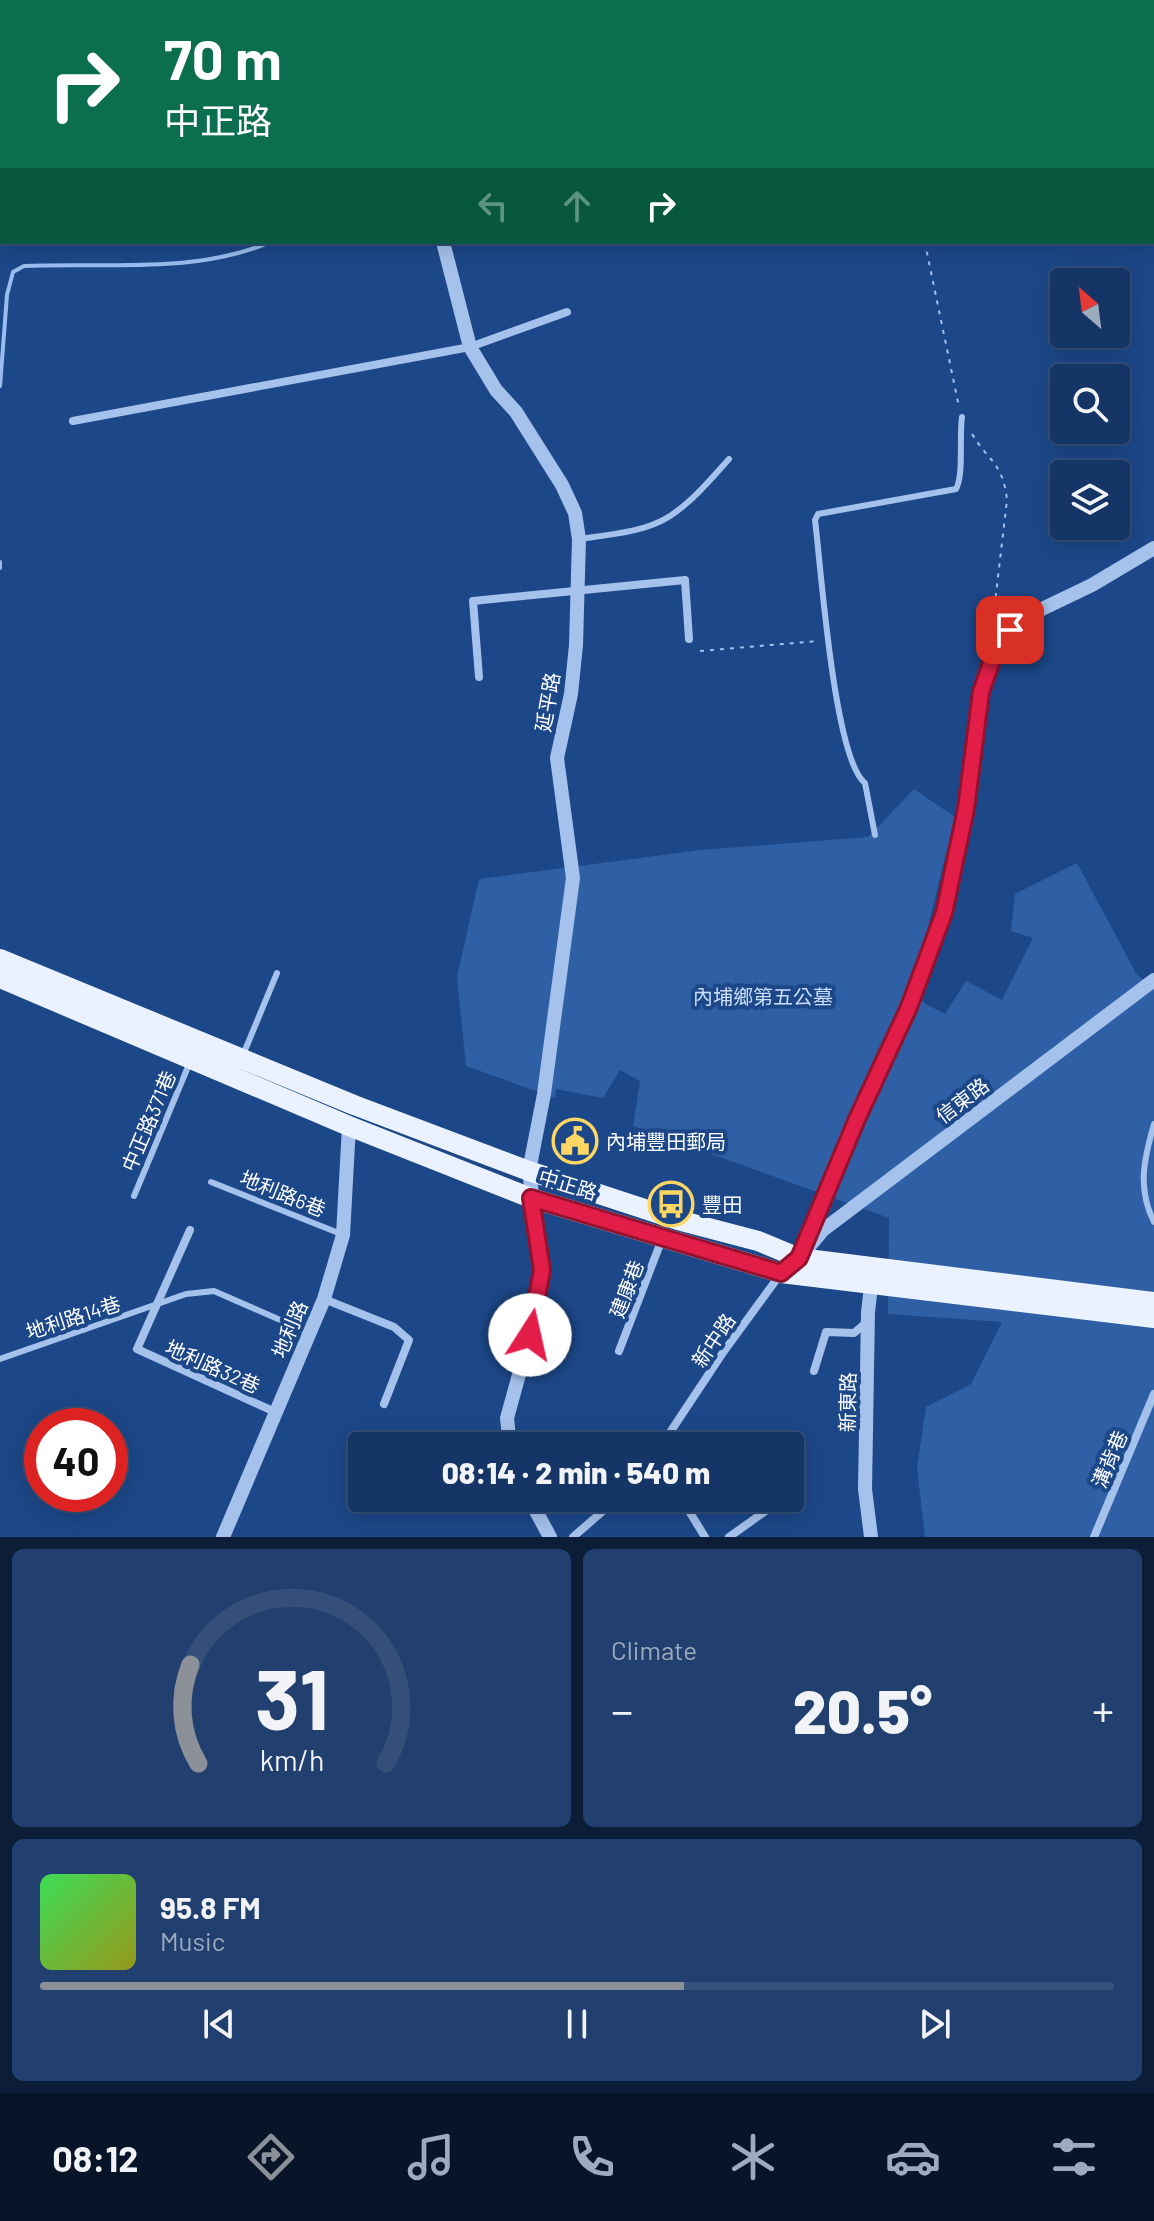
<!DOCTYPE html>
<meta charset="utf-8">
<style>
:root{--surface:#153566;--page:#22406f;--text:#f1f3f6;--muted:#9dabbf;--line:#34507a;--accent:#8c9099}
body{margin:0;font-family:Barlow,"Noto Sans TC",sans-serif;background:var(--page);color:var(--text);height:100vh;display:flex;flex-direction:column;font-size:30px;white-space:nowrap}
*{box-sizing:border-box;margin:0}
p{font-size:26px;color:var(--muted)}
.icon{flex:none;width:44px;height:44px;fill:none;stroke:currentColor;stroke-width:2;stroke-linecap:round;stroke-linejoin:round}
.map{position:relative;height:1537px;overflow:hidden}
.sheet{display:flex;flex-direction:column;gap:12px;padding:12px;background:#0c1d38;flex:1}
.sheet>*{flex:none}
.top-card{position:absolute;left:0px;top:0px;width:1154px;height:244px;box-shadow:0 4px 20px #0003,0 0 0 2px var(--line);background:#0b6e4f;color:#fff;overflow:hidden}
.needle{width:52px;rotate:332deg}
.controls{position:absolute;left:1050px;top:268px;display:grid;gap:16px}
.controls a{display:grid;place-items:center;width:80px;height:80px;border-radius:8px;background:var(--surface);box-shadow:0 4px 20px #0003,0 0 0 2px var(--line);font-size:40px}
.speed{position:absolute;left:24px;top:1408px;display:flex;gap:16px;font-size:40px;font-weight:700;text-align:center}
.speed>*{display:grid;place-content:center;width:104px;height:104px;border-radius:50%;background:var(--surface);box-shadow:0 4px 20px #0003,0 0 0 2px var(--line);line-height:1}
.speed .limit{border:12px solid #d22;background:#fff;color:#111}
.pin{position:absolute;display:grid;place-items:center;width:68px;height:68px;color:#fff;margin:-34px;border-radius:16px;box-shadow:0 4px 12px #0006}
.me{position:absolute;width:88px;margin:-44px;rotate:10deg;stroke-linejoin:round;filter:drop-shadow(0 0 6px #0008)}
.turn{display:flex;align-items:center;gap:28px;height:168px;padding:0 32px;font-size:36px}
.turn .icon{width:104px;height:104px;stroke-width:2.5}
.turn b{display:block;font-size:56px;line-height:68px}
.lanes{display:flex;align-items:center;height:76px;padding:0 32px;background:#0003;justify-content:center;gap:40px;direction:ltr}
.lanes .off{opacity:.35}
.big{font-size:60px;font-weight:800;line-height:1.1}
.sheet .card{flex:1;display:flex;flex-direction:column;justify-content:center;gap:12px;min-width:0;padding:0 28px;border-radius:12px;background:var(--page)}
.sheet .dial{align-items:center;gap:0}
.dial svg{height:208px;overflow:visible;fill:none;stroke:var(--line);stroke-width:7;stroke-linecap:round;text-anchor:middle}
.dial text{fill:var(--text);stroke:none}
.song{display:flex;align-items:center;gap:24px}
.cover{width:96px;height:96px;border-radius:12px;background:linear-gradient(135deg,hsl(130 70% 55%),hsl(60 70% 35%))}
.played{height:8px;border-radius:4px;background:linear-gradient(90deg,var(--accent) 60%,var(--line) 60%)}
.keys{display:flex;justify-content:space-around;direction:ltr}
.heat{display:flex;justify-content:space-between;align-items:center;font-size:44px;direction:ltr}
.sheet .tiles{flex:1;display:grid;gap:12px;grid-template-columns:1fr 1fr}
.card:last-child{grid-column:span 2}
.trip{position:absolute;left:348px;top:1432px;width:456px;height:80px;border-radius:8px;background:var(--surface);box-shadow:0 4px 20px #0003,0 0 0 2px var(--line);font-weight:800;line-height:80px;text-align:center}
.tab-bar{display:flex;height:128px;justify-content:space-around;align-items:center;background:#081529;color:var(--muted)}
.tab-bar .icon{width:56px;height:56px}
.tab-bar .active{color:var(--accent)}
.tab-bar b{font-size:36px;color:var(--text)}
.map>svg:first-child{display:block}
.green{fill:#2f60a6}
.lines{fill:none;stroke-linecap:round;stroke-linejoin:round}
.stream{stroke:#98bdee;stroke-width:4}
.path{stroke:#a5c2ec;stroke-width:2;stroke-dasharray:4 6;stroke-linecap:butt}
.service{stroke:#a5c2ec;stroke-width:6}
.minor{stroke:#a5c2ec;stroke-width:8}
.tertiary{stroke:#a5c2ec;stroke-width:14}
.primary{stroke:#ebf2ff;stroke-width:20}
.route-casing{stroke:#92132f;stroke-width:20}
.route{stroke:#e11d48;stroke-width:14}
.labels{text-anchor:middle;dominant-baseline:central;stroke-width:8;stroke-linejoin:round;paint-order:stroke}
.street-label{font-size:20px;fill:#fff;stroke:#1c4788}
.park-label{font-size:20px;fill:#cadef9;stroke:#1c4788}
.poi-label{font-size:20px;fill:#fff;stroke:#1c4788;text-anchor:start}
</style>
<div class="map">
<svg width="1154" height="1537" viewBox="0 0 1154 1537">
<rect width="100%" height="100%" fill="#1c4788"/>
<!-- green -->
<path class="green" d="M914,789L955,817L912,992L926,1004L945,1014L966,981L1002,1000L1033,938L1011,931L1015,894L1077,863L1137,975L1154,986V1537H925L917,1468L926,1407L971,1384L1002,1322L888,1314L889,1218L633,1126L640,1081L620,1070L603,1098L556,1089L555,1098L466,1066L457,977L479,879L701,850L868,837Z"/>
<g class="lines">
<!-- stream -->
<path class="stream" d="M453,2V0
M0,386L7,295L13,272L24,266C108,262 191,275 271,242
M0,562V568"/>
<!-- path -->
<path class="path" d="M724,2V0
M928,242L926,248L959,407
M972,434C989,462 1003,463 1007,500L992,628
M700,651L818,641"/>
<!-- service -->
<path class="service" d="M579,539C608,535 646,532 670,516C693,501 711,479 729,459
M875,835L865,783C834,759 821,567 815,520L818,514L956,489C964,475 959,436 962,417
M243,1055L277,973
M1154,1124C1144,1159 1137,1188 1154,1222
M211,1182L341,1234
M134,1196L190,1062
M0,1359L186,1294L214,1291L310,1333"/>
<!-- minor -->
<path class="minor" d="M78,0L81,2
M106,2L108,0
M0,58L2,59
M1152,146H1154
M73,421L470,347L567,312
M479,677L473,601L685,580L689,639
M190,1230L137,1349L275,1412
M324,1299L394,1327L409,1340L384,1404
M619,1351L662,1239
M814,1371L826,1332L854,1333L867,1322
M661,1446L722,1354L779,1276
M681,1498L705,1537
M573,1537L618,1498
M729,1537L784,1498
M1094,1537L1154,1394"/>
<!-- tertiary -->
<path class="tertiary" d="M374,0V2
M443,242L470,347L496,390L516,412L562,485L575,513L579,539L576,645L571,694L557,758L573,878L544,1094L529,1171L542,1270L530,1335L507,1418L510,1446
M807,1249L823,1230L1154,980
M799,1258L857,1119L909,1007L944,913L966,809L981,692L998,643L1010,630L1042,609L1092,585L1154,548
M529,1498L550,1537
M223,1537L324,1299L343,1235L349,1126
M871,1537L865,1489L868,1312L872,1278"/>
<!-- primary -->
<path class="primary" d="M0,959L354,1105L529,1171L678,1220L758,1241L799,1258L1154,1302
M0,978L349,1126L531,1198L781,1273L1154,1318"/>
</g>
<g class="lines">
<!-- route casing -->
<g class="route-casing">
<path id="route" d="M530,1335L542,1270L531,1198L781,1273L799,1258L857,1119L909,1007L944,913L966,809L981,692L998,643L1010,630"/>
</g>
<!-- route -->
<use href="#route" class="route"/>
</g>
<!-- icons -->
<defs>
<g id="civic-ring" transform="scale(2.3)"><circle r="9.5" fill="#1c4788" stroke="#fdd663" stroke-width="1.5"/><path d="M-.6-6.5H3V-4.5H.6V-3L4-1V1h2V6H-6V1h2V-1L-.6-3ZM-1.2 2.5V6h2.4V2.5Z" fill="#fdd663"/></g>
<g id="bus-ring" transform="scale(2.3)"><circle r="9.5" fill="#1c4788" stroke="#fdd663" stroke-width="1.5"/><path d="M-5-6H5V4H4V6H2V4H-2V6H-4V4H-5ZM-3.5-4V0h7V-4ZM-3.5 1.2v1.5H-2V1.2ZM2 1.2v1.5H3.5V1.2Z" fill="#fdd663"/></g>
</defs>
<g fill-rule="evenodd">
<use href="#civic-ring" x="575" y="1141"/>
<use href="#bus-ring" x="671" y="1204"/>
</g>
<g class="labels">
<!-- street labels -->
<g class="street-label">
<text transform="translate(547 702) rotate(-80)">延平路</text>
<text transform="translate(962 1100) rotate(-37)">信東路</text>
<text transform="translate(148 1121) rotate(-67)">中正路371巷</text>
<text transform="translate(568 1184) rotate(17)">中正路</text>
<text transform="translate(283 1193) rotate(22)">地利路6巷</text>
<text transform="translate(626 1289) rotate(-69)">建康巷</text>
<text transform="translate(73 1317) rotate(-18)">地利路14巷</text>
<text transform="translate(289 1329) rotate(-67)">地利路</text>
<text transform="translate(713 1340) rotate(-56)">新中路</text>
<text transform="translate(213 1366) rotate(24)">地利路32巷</text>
<text transform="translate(847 1402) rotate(-89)">新東路</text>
<text transform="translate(1109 1459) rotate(-67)">溝背巷</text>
</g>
<!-- park labels -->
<g class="park-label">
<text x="763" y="996">內埔鄉第五公墓</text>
</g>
<!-- poi labels -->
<g class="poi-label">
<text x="606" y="1141">內埔豐田郵局</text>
<text x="702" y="1204">豐田</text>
</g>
</g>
</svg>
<div class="controls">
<a><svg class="needle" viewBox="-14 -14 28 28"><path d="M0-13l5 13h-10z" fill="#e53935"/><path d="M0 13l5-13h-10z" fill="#9dabbf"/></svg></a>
<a><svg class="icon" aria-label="search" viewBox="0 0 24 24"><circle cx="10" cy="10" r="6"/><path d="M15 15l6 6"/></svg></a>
<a><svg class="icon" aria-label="layers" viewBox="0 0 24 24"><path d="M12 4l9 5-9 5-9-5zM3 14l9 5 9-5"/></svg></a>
</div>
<div class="speed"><div class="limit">40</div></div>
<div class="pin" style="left:1010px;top:630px;background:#d93025"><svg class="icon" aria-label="arrive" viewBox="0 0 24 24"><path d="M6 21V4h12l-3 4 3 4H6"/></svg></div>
<svg class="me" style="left:530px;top:1335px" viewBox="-20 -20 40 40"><circle r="19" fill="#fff"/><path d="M0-13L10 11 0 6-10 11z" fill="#e11d48"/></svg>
<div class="trip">08:14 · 2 min · 540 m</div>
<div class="top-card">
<div class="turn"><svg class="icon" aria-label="right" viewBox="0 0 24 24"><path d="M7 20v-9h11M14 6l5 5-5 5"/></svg><div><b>70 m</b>中正路</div></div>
<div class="lanes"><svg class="icon off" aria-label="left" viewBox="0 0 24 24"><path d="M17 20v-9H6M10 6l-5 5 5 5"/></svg><svg class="icon off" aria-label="ahead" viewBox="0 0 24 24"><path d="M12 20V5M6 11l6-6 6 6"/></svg><svg class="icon" aria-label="right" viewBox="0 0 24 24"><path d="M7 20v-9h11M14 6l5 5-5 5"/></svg></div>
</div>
</div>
<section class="sheet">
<div class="tiles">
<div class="card dial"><svg viewBox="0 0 100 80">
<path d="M14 69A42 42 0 1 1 86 69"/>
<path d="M14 69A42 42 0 0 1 11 31" stroke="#8c9099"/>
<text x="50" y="56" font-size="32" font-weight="700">31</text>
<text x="50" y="72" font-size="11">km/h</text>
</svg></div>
<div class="card"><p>Climate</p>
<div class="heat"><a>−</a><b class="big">20.5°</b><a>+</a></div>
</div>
<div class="card">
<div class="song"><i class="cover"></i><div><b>95.8 FM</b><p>Music</p></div></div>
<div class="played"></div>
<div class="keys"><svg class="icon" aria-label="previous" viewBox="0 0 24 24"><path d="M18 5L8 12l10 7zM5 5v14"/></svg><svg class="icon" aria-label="pause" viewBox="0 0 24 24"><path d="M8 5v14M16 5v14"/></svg><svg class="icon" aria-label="next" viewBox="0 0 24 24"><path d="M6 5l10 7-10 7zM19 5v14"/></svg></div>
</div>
</div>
</section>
<nav class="tab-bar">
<b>08:12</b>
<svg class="icon active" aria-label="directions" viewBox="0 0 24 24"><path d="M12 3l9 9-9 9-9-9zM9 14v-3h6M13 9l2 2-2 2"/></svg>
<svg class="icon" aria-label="music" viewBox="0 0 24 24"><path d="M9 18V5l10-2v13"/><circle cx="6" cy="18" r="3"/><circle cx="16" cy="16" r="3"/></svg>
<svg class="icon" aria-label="phone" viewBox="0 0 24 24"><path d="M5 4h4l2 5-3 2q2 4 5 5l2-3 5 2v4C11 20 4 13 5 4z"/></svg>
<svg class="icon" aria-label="climate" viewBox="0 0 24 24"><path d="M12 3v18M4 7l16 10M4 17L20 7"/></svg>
<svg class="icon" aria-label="car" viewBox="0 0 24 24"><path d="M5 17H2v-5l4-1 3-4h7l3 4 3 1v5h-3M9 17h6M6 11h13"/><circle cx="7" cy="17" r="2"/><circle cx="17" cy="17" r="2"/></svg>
<svg class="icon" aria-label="filters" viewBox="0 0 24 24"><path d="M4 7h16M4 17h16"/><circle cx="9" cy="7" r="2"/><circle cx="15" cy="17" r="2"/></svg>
</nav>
